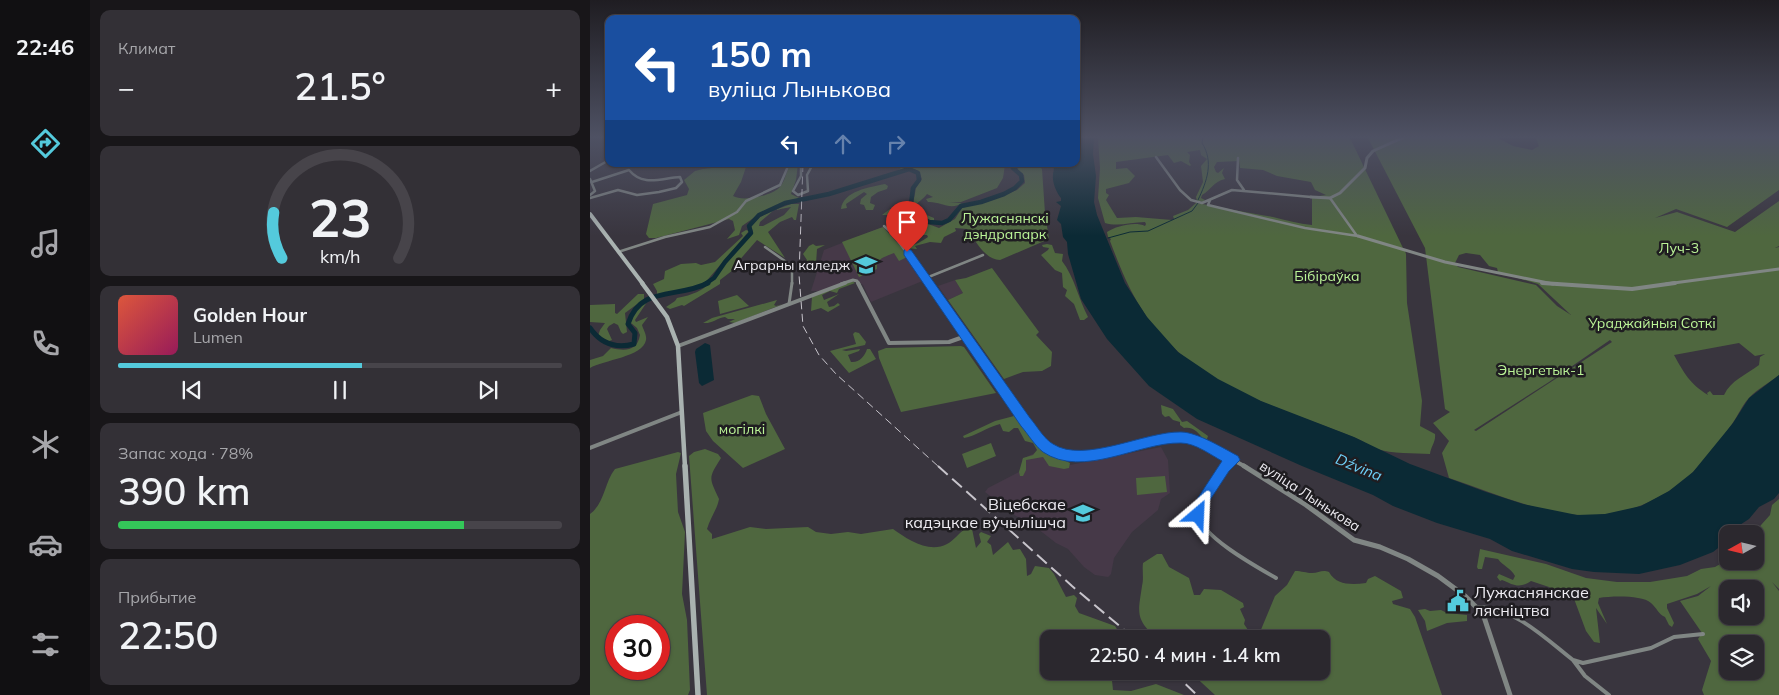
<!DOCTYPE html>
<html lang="ru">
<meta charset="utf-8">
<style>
:root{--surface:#2b282e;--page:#333036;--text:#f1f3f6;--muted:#a6a6aa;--line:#47444a;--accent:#54cadc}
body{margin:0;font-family:Mulish,sans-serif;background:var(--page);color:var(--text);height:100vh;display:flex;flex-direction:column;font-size:19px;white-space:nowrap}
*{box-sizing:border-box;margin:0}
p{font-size:16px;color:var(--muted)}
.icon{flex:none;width:28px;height:28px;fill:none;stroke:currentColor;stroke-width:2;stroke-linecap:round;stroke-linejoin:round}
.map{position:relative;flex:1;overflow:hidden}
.side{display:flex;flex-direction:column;gap:10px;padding:10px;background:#181619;width:500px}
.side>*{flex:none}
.guide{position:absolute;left:15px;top:15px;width:475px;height:152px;border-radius:10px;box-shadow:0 1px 4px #0004,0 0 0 1px var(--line);background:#1a4fa0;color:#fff;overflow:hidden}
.needle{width:32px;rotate:262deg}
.buttons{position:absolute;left:1129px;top:525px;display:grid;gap:10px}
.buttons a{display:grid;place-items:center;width:45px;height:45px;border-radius:10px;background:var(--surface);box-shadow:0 1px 4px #0004,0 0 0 1px var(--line);font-size:25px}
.speed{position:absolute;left:15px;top:615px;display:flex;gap:10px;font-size:25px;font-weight:700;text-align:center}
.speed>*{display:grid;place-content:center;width:65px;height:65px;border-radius:50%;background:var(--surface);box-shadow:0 1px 4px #0004,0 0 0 1px var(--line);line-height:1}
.speed .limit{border:8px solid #d22;background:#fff;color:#111}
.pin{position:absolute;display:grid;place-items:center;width:42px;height:42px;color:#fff;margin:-51px -21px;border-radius:50% 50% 50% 0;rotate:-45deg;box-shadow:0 0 5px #0007}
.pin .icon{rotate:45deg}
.me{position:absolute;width:55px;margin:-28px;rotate:26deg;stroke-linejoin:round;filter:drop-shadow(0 0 4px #0008)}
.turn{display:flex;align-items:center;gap:18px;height:105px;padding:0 20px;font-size:22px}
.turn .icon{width:65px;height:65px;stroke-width:2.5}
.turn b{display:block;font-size:35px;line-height:42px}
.lanes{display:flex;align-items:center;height:48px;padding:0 20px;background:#0003;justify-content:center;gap:25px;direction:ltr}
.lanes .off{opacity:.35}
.big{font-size:38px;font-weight:600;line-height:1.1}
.side .card{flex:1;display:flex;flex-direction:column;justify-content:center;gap:8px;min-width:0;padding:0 18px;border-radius:10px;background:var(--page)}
.side .dial{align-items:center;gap:0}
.dial svg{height:130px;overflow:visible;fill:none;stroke:var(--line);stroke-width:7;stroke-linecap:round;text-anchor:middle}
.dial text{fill:var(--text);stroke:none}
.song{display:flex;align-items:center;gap:15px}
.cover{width:60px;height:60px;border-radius:8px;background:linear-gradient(135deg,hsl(10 70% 55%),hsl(330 70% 35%))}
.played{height:5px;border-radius:2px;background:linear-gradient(90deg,var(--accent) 55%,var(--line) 55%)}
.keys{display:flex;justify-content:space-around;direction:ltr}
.heat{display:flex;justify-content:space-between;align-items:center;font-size:28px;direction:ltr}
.charge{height:8px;border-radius:4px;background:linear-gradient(90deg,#34c759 78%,var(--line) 0)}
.trip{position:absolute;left:450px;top:630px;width:290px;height:50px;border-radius:10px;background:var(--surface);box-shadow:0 1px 4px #0004,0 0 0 1px var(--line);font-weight:600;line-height:50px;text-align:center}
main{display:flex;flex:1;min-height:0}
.tabs{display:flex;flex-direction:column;width:90px;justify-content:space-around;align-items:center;background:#111012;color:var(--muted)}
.tabs .icon{width:35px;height:35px}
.tabs .selected{color:var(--accent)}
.tabs b{font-size:22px;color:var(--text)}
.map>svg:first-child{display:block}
.education{fill:#463948}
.green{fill:#4f673f;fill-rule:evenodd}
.water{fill:#0b2a35}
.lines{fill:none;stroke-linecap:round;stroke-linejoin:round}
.stream{stroke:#0b2a35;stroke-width:1}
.river-far1{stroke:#0b2a35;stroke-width:4.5}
.river{stroke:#0b2a35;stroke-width:5}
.minor-far2{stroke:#808684;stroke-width:2.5}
.minor-far1{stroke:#808684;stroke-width:3}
.minor{stroke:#808684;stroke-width:4}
.tertiary-far2{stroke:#808684;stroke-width:3}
.tertiary-far1{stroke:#808684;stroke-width:4}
.tertiary{stroke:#808684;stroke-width:5}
.secondary-far2{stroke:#a9b2b0;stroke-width:4}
.secondary-far1{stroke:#a9b2b0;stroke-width:4.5}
.secondary{stroke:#a9b2b0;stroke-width:5.5}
.rail-far1{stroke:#c7c4cb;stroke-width:1;stroke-dasharray:8 4.5;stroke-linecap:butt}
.rail{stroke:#c7c4cb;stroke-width:2;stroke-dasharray:13 6;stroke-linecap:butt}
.route{fill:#1a73e8;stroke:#114b97}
.labels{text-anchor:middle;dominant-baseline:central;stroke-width:5;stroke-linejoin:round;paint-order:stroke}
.park-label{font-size:14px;fill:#bbf497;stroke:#1f1d21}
.poi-label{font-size:14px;fill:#eeecf2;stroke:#1f1d21;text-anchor:end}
.street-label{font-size:14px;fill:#eeecf2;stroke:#1f1d21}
.water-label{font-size:15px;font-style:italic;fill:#6ecff7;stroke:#1f1d21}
.near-poi-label{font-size:16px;fill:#eeecf2;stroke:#1f1d21;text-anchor:end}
</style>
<main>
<nav class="tabs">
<b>22:46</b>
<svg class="icon selected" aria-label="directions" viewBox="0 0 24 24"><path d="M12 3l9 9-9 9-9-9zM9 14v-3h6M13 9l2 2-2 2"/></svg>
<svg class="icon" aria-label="music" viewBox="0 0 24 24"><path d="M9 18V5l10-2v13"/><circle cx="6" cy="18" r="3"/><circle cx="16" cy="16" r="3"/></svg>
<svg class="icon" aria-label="phone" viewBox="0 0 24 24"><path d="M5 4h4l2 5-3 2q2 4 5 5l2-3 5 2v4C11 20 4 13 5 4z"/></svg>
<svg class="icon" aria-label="climate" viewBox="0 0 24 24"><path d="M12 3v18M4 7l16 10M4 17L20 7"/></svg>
<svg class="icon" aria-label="car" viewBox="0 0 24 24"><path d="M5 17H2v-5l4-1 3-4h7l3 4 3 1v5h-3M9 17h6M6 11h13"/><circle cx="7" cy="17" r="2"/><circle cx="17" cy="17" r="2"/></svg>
<svg class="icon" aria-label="filters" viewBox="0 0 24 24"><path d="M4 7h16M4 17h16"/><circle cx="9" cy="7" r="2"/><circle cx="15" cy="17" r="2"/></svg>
</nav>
<section class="side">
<div class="card"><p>Климат</p>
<div class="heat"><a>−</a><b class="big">21.5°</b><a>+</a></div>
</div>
<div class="card dial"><svg viewBox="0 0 100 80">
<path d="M14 69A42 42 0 1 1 86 69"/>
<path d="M14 69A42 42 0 0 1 9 41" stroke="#54cadc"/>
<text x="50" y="56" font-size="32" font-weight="700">23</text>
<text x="50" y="72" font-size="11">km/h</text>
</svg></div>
<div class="card">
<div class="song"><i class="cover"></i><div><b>Golden Hour</b><p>Lumen</p></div></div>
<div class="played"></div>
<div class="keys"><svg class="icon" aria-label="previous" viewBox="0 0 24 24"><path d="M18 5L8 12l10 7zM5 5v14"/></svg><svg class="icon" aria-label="pause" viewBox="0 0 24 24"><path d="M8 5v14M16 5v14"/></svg><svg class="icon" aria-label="next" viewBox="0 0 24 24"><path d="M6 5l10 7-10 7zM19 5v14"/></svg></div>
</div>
<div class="card"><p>Запас хода · 78%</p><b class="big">390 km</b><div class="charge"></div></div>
<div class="card"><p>Прибытие</p><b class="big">22:50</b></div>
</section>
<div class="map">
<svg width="1189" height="695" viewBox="0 0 1189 695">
<rect width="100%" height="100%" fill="#39353e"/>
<!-- education -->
<path class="education" d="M290,228H295L309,244L335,280L281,302L273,285L264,278L231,291H221L234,250Z
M365,280L373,293L358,300L348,286Z
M571,447L578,460L580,493L571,499L568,510L542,532L524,558L521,574L518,577L505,575L494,567L478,549L466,543L439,522L426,516L395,492L398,488L435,469L432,459L453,449L480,465Z"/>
<!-- green -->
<path class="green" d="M508,138H760L813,248L805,247L815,251L816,254L817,303L832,401L830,426L845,434C846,442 841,446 840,454C825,453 801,454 787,449C779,446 772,440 763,437C704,413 627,392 581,345C548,312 536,283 520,241L521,239L518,237L517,232C526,226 545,221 555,226L556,224L555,222C541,222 528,227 515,223L508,198L510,168ZM610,150L611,155L617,159L611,166L613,182L606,197L607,201L613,202L615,200L611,198L612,195C621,190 623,182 635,179L632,173L634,168L628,173L626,172L624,167L627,162L649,161L650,168L673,170L687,176L721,182L725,190L736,195L722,197V225C709,224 696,220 683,217C658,213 630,207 606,203L598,210L583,216L584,219L582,220L546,217L527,218L516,200L519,195L516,193V189L539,183L545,176L537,168L526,169V162L578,155L584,163L591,161L600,166L601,165L599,162L600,155L597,152Z
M778,138H908L923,146L942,150L949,146L946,138H1189V190L1137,227L1086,209L1065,218L1087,212L1145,232L1189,201V246L1185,248L1189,247V375C1179,383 1167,389 1159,398C1152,405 1148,416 1142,424C1131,440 1118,457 1104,471C1094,482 1080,491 1067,498C994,537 929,501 859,478L852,453L859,441L843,423L860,412L855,409L835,248ZM876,253L890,255L899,266L907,268L908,272L948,284L981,315L967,306L946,285L868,267L865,263L869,255ZM1020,340L1022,342L886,431L884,430L959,382ZM1149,343L1165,356L1175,354L1170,357L1169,365C1156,375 1141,380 1134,395H1123L1120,391L1117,393L1118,395C1100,384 1094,373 1084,355Z
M157,164L151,182L143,196C153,202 180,196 189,188C196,181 195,171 202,164H208L206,180L201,194L209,198L206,201L188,205L172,212L152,226L149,235L137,239L145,230L143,221L139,219L66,238H59L56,234L63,204L97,195L99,189L94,180L105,171L113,169Z
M312,164H324L331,167L327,164H418L415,165L413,178L407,188L371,202H359L372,203C360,211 350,201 338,202L336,199L343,197L337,194C333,200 327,201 325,208L327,211L344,218V221L335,220L322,209L326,188L332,179L329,171C320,167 314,168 305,172L313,167Z
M430,167H450L452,169L455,213L459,239L410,260C395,260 385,240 377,229L365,228L366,231L354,237L351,243L340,242L325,246L327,249L316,248L314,244L318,243L319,246C326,245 332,241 338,237L337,235H330L322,239L325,229L314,220L303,215H292L300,209L315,213L316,203L319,201V212L330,221L349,228L365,219L372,208L415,195L427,190L435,183L434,175L427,169Z
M295,184L298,186L297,189L288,192L281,197L280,203L285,205L283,210H276L274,205L270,204L271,199L277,194L274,192L256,204L257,208L251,209C253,191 280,187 295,184Z
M201,204H209L206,220H204L202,217L190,222L178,232L195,258L167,240L147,263V267L130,280V284L94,306L92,305L80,309L76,307L85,301L87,298C120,292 122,279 142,256C148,248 157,241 163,232L161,225L170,217L183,211L170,222L169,226H173L194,215L201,207L185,210Z
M293,227L319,256L309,261L304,253C295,257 286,258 287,269L269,277L252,242Z
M156,230L159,231L114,284L97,292L67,294V291L63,284L74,279L75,271L91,264L106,263L111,265L125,262L153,236L151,233Z
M223,244L226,246L235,245L227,249L226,264L220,265L216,263L217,260L213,254L219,246Z
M457,244L462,245L465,253L473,254L472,261C484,276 489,300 498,317L494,320H490L484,304L475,296L477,290L473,287L472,273L465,270L451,255L458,250L459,248L453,247L452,245Z
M402,268L449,332L446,335L462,352L461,366L452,371L433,372L414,379L358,300L373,293L365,280L376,278Z
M262,281L265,283L249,289L247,293L240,291L232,295L234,300L249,294L237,302L239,307L244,306L248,303L250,305L238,312L231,308L221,311L222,297Z
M48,294H54V299L35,313L37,332L33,334L31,332L28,325L24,323L19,326L17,329L22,340L19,341L8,336L10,330L15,323L0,322V305L25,304V313L27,314Z
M147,295L159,306L130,314L128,301Z
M187,300L184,305L186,306L193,304L145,323L139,322L145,319H138L135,317C127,318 122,324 113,323L122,318Z
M57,302L45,320L46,322L58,317L52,325C53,329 57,335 56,340C53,357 13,360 0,368V360L13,356L21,348C34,351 47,352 50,335L47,328L41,323C41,313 48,305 57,302Z
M265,332L269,333L276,342L275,345L252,350L256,351L270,349L269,351L258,355L261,362C269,363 275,356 277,349H280L286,359L259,373L240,351L266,344L263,334Z
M371,346L374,347L406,393L311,412L289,358L288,351L296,348Z
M162,395L169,396L176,414L195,449L153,468L123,441L116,431L113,413Z
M571,405L583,409L592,422L597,421L618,436L617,439L614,440C609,433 603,426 594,428L590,425V422L583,420L579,416L575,417L572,414Z
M424,416L437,428L456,449L454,453L461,454L480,463L479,468L474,469L459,466L453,457L436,460V470L433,476H430L429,472L433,458L443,455L447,450L443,443L435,441L428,428H424L419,432L413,431L410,424C397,427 386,436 374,438L373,436L405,421Z
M401,443L406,456L377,468L372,454Z
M115,449L128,454L131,458C118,479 119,477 129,499C127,510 120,518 117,529L122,534V539L160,527L176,529L218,527L226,532L241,534L258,532L271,534L303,529C317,539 339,554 357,544C363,541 369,533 375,529H382L386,548L391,542L389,534L391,532L401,536L397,542L401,545L403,555L418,542L423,550L430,549L436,559L437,576L441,574L445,566L459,568L464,574L476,597L484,595L487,598L485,606L489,613L525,626L530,634L529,639L525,637L524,639H459V671H521L523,690L541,691L566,684L594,695H117L99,456L104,452Z
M88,452L91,453L86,474L88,512L95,532L92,594L97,620L100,690L98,695H0V514C15,503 14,483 25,469ZM69,626V669H26V626Z
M575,476L577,492L547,495L546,478Z
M1189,499V589L1182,582L1189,591V695H1114L1112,690L1121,661L1108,639L1112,633L1090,601L1108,596L1121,586L1107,594L1077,604V608L1084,623L1082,627L1079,625L1075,617C1068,614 1067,608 1061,603C1052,595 1022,596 1009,598L1008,603L1017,624L1006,608L1010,643L1004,642L996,631L983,596L976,593L970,595L959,587L941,581C929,589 924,585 912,580L910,581L907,577L909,574L923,580L925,576C921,568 913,566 908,559L895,557L892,569H888L887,567L890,549L956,564L996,578L1027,582H1060L1097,576L1111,569L1125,567L1137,560L1165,561V534H1163L1180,515L1182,505ZM1138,589H1165V616H1138ZM1138,644H1165V671H1138Z
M567,554H572L579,567L599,578L604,595H610L614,589L631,590L653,603L654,607L650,609L655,620L654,624L658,630L670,632L685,596L697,585L705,571C712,571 716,573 722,573C729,573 732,569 739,572C746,585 761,585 776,583L778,579L785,576L811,591L813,598L802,601L803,604L820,609L825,617L852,695H625L599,671H731V639H567C545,618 548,614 552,586C554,578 552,571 553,563Z
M835,609L840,611L851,610L857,613L877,615V621L857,623L837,631L835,621L828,610Z"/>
<!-- water -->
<path class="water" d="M486,138H504L503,154L506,176L504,202L507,215L535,283L557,317L588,352L628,379L671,401L764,437L820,464L896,492L933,504L987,515L1015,514L1051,506L1079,491L1103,472L1143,423L1159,398L1189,375V493L1184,499L1169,507L1159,519L1139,532L1137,541L1123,552L1090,565L1049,574L1004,572L982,569L922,551L900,539L847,523L803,506L783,495L712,466L607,419L559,386L517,339L491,299L478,254L477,242L473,237L471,224L467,220L471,206L466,202L471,201V198C467,193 462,183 463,175C463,171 465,169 463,164H486Z
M115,343L120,345L124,380L112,386L109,383L105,352L106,349Z"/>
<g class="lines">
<!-- stream -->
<path class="stream" d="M608,200C617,181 624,162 612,143L613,138
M518,238L540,232L558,231L602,211L608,203"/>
<!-- river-far1 -->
<path class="river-far1" d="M115,284L124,278L135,262L161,233L159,226L169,215L195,203L239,194L319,169L328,173L329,180L323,188L320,211L339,222L352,223L359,220L371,206L391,202L414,194L425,188L432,181L431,175L423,168L431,164"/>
<!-- river -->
<path class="river" d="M0,328C11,344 25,349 44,344L45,333L38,324C50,285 87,299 118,283"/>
<!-- minor-far2 -->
<path class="minor-far2" d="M566,157L590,190L601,200L612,203L642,190L721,197
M648,158L647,180L654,190
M211,164V176L203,191L208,195L218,191L217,175L223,164
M0,171L19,160
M0,179L5,191L0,195
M0,198L28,190L47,195L69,192L86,188L92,182L90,177C71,178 53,187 39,170L2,182
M740,198L767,236
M620,200L618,205L715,228L768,236
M294,226L302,233L340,284
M175,247L202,266V284
M28,252L75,237L120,227L147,212L156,201L190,185L199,164
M336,278L393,255"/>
<!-- minor-far1 -->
<path class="minor-far1" d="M339,283L376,336
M199,304L202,283
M637,467L643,460"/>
<!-- minor -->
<path class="minor" d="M638,466C629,475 606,502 608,515C612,537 667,567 686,578
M888,607C924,607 956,639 983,660L993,663L1061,648L1084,637L1113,634
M983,660L995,676L1019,695"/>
<!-- tertiary-far2 -->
<path class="tertiary-far2" d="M721,197L740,198L750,193L775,168L777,158L783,151L812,138
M768,236L855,262L963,284
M251,284L263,280L267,281L269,284
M1076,284L1189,269"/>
<!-- tertiary-far1 -->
<path class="tertiary-far1" d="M268,283L299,343L359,342L376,336L436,425L450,441L466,452L486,456L510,454L578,438L592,437L621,448L656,467
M952,283L1042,289L1085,283
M88,346L255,283
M0,448L92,412"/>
<!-- tertiary -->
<path class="tertiary" d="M654,466L716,505L764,540L790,547L818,559L848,576L875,596L893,614L920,695"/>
<!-- secondary-far2 -->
<path class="secondary-far2" d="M0,214L53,284"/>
<!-- secondary-far1 -->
<path class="secondary-far1" d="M52,283L77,317L88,346L95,467"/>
<!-- secondary -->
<path class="secondary" d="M95,466L108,695"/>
<!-- rail-far1 -->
<path class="rail-far1" d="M213,164L209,275L213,326L229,355L246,374L349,467"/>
<!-- rail -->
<path class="rail" d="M348,466L482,586L545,639
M582,671L607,695"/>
</g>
<!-- sky -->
<linearGradient id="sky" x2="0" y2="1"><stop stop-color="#1f1d22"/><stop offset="0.58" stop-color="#4e5163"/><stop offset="1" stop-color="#4e5163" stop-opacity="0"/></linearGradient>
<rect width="1189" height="236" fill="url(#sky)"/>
<!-- route -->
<path class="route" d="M317,249L321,250L440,418C447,426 454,439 463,444C494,464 556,431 591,432C607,432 633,448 648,456L650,460L639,471L614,509L612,519L608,521L603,519L600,510L632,461C621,455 605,443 591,443C549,442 493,479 453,452C445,446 438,434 431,426L314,255V250Z"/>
<!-- icons -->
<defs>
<g id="university-bare" transform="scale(1.725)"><path d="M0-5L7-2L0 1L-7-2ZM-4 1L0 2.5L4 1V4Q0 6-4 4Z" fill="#54cadc" stroke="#1f1d21" stroke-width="2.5" paint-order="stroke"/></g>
<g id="civic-bare" transform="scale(1.725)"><path d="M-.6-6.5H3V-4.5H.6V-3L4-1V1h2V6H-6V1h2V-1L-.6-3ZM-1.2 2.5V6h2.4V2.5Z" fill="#54cadc" stroke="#1f1d21" stroke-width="2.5" paint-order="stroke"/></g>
</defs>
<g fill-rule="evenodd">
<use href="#university-bare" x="276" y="265"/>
<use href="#university-bare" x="493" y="513"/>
<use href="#civic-bare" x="868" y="601"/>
</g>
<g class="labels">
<!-- park labels -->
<g class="park-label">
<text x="415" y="218">Лужаснянскі<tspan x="415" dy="16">дэндрапарк</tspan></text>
<text x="1089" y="248">Луч-3</text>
<text x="737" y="276">Бібіраўка</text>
<text x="1062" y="323">Ураджайныя Соткі</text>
<text x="951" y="370">Энергетык-1</text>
<text x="152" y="429">могілкі</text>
</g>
<!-- poi labels -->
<g class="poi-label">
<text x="260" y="265">Аграрны каледж</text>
</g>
<!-- street labels -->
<g class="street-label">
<text transform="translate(720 496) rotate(33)">вуліца Лынькова</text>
</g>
<!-- water labels -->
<g class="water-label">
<text transform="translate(769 467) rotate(22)">Dźvina</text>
</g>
<!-- near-poi labels -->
<g class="near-poi-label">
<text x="476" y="504">Віцебскае<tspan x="476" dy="18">кадэцкае вучылішча</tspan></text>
<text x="884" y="592" text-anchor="start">Лужаснянскае<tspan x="884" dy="18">лясніцтва</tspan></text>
</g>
</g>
</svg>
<div class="buttons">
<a><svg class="needle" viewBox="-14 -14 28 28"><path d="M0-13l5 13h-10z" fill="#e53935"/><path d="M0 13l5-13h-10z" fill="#a6a6aa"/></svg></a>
<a><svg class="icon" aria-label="sound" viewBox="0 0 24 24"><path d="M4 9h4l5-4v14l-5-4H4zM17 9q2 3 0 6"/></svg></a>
<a><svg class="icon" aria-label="layers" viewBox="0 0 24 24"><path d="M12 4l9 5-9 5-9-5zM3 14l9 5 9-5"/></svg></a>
</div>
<div class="speed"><div class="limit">30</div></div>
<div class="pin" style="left:317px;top:252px;background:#d93025"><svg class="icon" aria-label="arrive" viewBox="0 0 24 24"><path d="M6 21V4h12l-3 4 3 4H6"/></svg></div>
<svg class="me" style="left:608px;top:515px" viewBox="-20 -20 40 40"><path d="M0-17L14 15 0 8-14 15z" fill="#1a73e8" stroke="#fff" stroke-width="4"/></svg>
<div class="trip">22:50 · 4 мин · 1.4 km</div>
<div class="guide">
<div class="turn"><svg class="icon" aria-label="left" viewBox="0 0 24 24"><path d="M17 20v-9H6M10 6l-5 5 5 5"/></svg><div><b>150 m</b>вуліца Лынькова</div></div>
<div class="lanes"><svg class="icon" aria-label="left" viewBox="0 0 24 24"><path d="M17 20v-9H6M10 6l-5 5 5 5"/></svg><svg class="icon off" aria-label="ahead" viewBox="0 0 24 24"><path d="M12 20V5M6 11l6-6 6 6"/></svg><svg class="icon off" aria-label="right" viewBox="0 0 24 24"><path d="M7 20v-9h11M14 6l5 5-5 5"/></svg></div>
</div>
</div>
</main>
